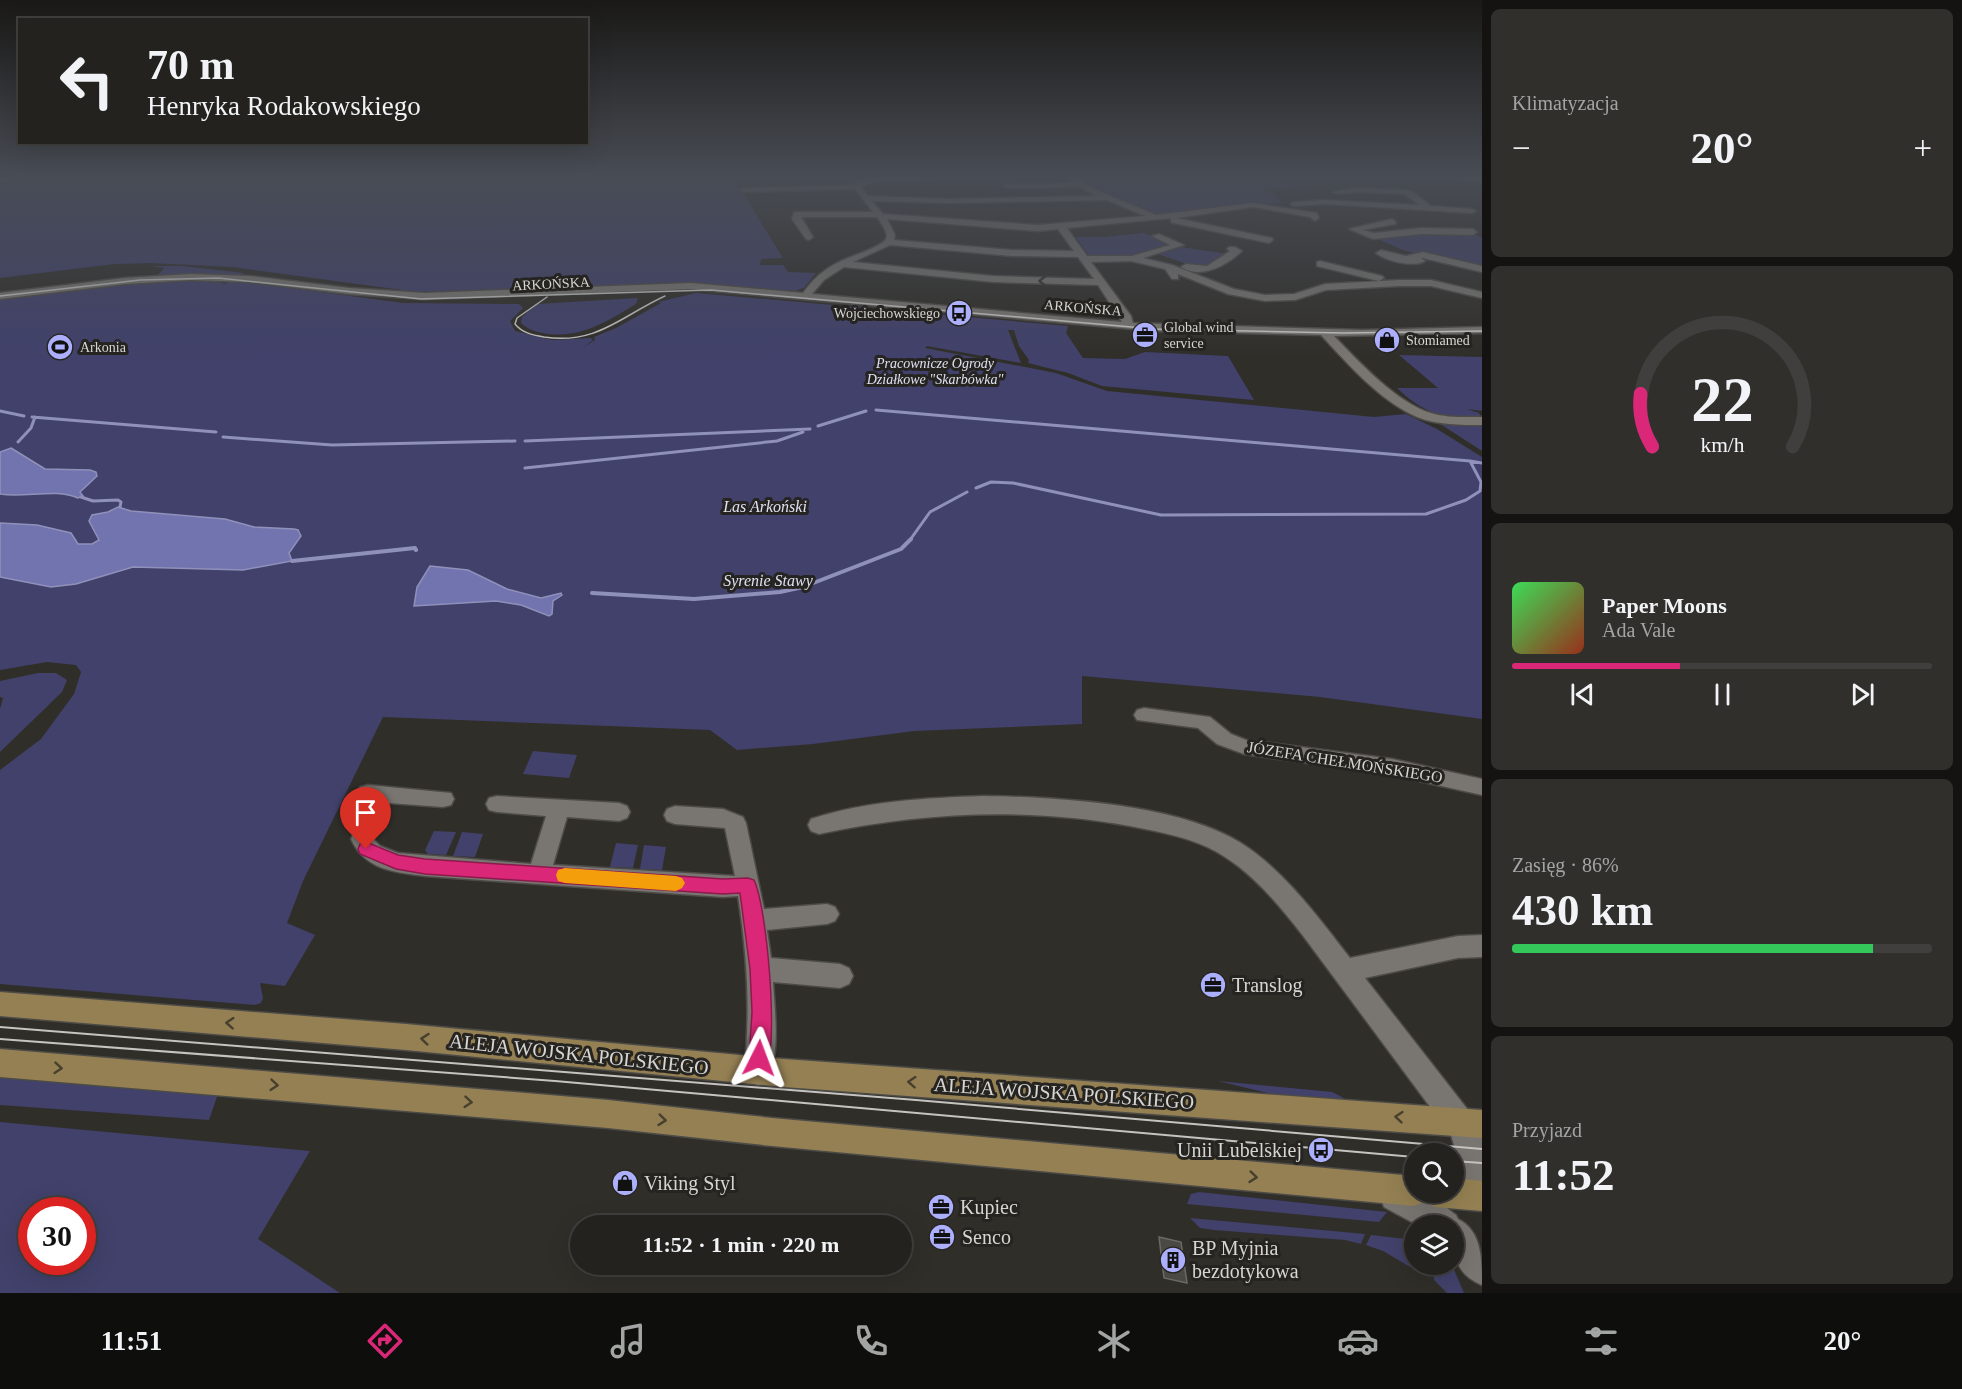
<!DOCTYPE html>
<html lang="pl">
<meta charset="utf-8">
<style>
:root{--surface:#24221f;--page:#302f2c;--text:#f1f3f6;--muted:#a3a4a4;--line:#413f3d;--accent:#db2777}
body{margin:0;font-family:"Times New Roman",serif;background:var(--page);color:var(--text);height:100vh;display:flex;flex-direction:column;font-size:22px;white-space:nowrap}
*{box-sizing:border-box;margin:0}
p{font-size:20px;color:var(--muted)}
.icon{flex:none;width:33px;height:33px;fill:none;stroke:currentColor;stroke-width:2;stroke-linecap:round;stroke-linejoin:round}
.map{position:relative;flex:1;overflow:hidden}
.drawer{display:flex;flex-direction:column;gap:9px;padding:9px;background:#141311;width:480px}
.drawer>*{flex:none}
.guide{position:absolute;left:18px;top:18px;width:570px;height:126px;border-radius:0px;box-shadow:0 6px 24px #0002,0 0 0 2px var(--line);background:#24221f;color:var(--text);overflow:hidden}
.fabs{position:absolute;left:1404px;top:1143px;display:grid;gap:12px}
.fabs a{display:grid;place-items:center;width:60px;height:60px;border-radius:50%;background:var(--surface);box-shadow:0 6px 24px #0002,0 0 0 2px var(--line);font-size:30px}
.speed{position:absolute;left:18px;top:1197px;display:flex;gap:12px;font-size:30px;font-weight:700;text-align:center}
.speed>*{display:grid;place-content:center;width:78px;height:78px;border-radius:50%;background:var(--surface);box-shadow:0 6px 24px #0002,0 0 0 2px var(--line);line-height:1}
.speed .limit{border:9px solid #d22;background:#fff;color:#111}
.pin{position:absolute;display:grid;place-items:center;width:51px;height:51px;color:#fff;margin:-62px -26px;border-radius:50% 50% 50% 0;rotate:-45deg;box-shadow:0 0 6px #0007}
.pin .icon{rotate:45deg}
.me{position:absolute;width:66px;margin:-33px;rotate:3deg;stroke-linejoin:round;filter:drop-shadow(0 0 4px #0008)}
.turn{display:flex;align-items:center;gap:21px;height:126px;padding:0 30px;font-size:27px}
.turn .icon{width:78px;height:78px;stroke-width:2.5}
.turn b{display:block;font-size:42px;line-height:51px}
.big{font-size:45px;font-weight:700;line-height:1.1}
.drawer .widget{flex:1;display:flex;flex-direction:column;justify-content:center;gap:9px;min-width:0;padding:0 21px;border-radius:9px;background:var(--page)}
.drawer .dial{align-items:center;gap:0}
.dial svg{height:156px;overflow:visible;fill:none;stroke:var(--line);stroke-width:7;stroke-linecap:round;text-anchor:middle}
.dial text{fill:var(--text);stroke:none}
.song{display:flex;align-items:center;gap:18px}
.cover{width:72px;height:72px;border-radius:9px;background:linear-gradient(135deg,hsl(130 70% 55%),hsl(10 70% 35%))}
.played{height:6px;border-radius:3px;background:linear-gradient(90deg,var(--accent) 40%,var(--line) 40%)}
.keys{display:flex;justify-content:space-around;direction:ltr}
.heat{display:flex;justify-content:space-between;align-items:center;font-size:33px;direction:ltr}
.charge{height:9px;border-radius:4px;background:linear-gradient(90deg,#34c759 86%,var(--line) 0)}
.trip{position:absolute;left:570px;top:1215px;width:342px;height:60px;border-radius:30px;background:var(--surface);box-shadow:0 6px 24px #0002,0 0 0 2px var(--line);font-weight:700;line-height:60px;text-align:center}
.dock{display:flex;height:96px;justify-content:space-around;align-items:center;background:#0e0e0c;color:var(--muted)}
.dock .icon{width:42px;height:42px}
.dock .active{color:var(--accent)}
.dock b{font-size:27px;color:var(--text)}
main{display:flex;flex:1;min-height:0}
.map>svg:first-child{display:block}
.green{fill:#41416b;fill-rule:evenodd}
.water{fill:#7274b0;stroke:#9091ba;stroke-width:1.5}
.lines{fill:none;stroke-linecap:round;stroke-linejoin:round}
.stream-far2{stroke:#9091ba;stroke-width:1.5}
.stream-far1{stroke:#9091ba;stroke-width:3}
.stream{stroke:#9091ba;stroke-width:4}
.building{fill:#4b4944;stroke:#6c6a65;stroke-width:1.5}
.minor-casing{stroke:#4d4b48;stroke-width:3}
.major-casing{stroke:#4d4b48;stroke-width:3}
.minor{fill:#797671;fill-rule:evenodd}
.major{fill:#948052;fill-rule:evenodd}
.tram-far1{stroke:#c5c4c1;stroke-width:1.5}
.tram{stroke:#c5c4c1;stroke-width:2}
.oneway{stroke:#373430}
.oneway2{stroke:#47402f}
.route{fill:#db2777;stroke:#8e194d;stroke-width:1.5}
.slow{fill:#f59e0b}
.labels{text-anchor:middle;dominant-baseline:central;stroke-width:6;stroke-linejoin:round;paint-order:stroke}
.far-street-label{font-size:14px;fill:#d6d5d2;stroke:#262420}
.far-poi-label{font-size:14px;fill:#d6d5d2;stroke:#262420;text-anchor:start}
.far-park-label{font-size:14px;font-style:italic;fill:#dfe0f2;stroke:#262420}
.park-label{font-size:16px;font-style:italic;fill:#dfe0f2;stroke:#262420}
.street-label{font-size:16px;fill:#d6d5d2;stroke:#262420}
.near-poi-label{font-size:20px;fill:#d6d5d2;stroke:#262420;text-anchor:start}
.near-street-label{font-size:20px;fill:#d6d5d2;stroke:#262420}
</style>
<main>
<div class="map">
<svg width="1482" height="1293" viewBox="0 0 1482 1293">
<rect width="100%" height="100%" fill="#302e29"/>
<!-- green -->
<path class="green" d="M0,177H733L783,258L761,259L760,265H783L788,272L816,273L804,288L795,291L683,283L417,292L232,267L151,263L114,264L0,278Z
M1075,177H1232L1299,185L1304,188H1268L1282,203L1245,204L1196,211L1155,214L1097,192Z
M1144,233L1175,246L1228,254L1207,268L1190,265L1152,252L1130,258L1089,256L1076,237H1104Z
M1413,233L1477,235L1482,238V269L1403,250L1373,237L1411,236Z
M152,266H182L244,273L240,275H158L164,268Z
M202,280L218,281L224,284L235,281L253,283L403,303L519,304L523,308L510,321L515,331L552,340L591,338L593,340L584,347L595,340L594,337L616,328L661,303L658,302L696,293L1068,326L1066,333L1083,358L1125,359L1145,352L1228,356L1254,400L1102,386L1068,373L1028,363L1029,360L1019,346L1014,330H1008L1021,363L927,346L925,348L1056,373L1107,391L1374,417L1406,414L1437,429L1482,457V719L1320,697L1082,676V724L914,731L813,744L737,750L710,730L383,717L303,881L287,923L315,935L285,986L260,983L263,998L261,1003L255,1005L0,984V770L41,739L74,694L81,672L76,665L47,662L0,670V300L118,285Z
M638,298L636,304C606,322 579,340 542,333C534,331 527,329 521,323L522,317L537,304Z
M1399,355L1482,357V411L1467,409L1479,413L1482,418C1444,419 1424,414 1397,388H1438Z
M1431,418L1482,425V451Z
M38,673H56L67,680L62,692L0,752V709L3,698L0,697V681Z
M533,751L577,755L569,778L523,774Z
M434,831L456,832L446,855L428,854L425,850Z
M462,832L483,834L475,857L453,856Z
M616,843L638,845L633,868L610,867Z
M644,845L666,847L662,870L640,869Z
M0,1073L219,1091L209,1120L0,1105Z
M1218,1081L1332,1092L1342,1097L1345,1102L1284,1097Z
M0,1122L310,1151L258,1239L340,1293H0ZM82,1210V1262H32V1210Z
M1199,1192L1387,1212L1379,1222L1187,1204L1191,1194Z
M1190,1218L1365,1234L1361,1244L1345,1240L1214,1230L1200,1228Z
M1371,1235L1414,1240V1262L1412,1268L1383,1251L1366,1245Z
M1427,1265H1452L1464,1293H1447L1434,1280V1268Z"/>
<!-- water -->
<path class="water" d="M11,448L45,469L90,470L96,472L97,476L80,492L83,496L78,498C56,488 26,498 0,494V452Z
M118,507L131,511L225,519L254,527L294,529L298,530L301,536L289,553L292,561L243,570L133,567L76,584L51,587L0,577V523L37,525L71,533L78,544H92L99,540L89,521L92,515L108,512Z
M430,566L468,570L507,589L541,598L561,593L562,595L553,601L552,614L549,616L521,605L496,601L414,606L417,587Z"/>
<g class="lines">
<!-- stream-far2 -->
<path class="stream-far2" d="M1,181L12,177"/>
<!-- stream-far1 -->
<path class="stream-far1" d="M876,410L1470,461
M0,411L24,416
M32,417L216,432
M818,426L866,411
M223,437L332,445L515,441
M525,441L810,429
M18,442L31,428L35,417
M525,468L777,441L803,432
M976,488L991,482L1013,483L1161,515L1426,514L1466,500L1480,491L1481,482L1470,461L1482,463
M81,497L93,501L118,500L121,502L120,507
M910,540L930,512L967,492"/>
<!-- stream -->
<path class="stream" d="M292,561L415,548L416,550
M592,593L694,599L780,592L803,587L901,549L911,539"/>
</g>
<!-- building -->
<path class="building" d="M1159,1237L1181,1242L1187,1283L1164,1278Z"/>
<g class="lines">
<!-- minor casing -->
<g class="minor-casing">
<path id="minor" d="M875,177H972L968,179L877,181L863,185L862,188L868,196L948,199L1096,196L1080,187L1007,188L1003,186L1007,184L1074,183L1066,177H1075L1094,189L1156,215L1253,203L1317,213L1319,218L1315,221L1310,217L1253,207L1176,218L1272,238L1273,240L1269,243L1174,223L1171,222V218L1067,228L1087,256H1132L1170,245L1152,236L1159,234L1184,245L1143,258L1172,265L1234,289L1265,295L1294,294L1325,284L1399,280H1431L1482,292V298L1431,286H1399L1326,290L1295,300L1265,301L1228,294L1178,274V279H1172L1165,269L1131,261L1091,262L1131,316L1133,323L1362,330L1482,327V333L1334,336C1357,360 1398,404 1431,413C1447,418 1465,417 1482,417V425C1461,425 1437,425 1417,417C1380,401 1348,364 1321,335L1155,331L691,289L425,299L349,294L249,282L191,280L125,284L0,299V293L125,278L191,274L249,276L349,288L425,293L691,283L803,293C812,280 824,269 839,262C848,257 882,247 886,239C889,232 880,222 877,217H801L813,237L809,240L806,239L792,219L794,212H873L855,189L744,192L740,190L744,188L855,185L856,181ZM1107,200L1145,216L1038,225L883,214L872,201L948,203ZM887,219L1038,231L1058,229L1074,251L1012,250L894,240L895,235ZM890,245L1012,256L1078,257L1094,279L993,276L853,262ZM844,267L993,282L1098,285L1122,322L812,294L824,280Z
M1440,177H1482V181L1444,179Z
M1356,188L1405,190L1413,192L1431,206L1472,209L1476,211L1472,213L1325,204L1294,206L1290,204L1294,202L1325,200L1420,205L1404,194L1356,192L1337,194L1333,192Z
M1392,219L1396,222L1395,224L1363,230L1374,233L1421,228L1473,229L1477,232L1473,235L1421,234L1373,239L1349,229Z
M1229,247H1235L1242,251C1227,265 1201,280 1181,267L1186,264L1207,266L1230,251L1227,249Z
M1381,250L1406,256L1423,252L1482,266V272L1423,258H1421L1425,261C1414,268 1386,261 1376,253Z
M1320,261L1382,276L1384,278L1379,281L1317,266V262Z
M1144,708L1210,717L1231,734L1246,740L1392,759L1482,779V795L1392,775L1244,754L1217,744L1198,728L1137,720L1134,715L1137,710Z
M368,785L451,793L454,799L451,805L443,807L389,803L373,839L380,846L398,853L531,864L546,816L497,812L489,810L486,804L489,798L497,796L619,803L627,806L630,812L627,818L619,821L567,817L553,865L735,876L725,828L675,824L667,821L664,815L667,809L675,806L723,809L743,817L746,823L764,909L827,904L835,907L839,914L835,921L827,924L767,930L771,958L840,964L849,968L853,976L849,984L840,988L773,982C775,1013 780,1052 768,1081L758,1085L748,1081L744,1071C751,1012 747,954 738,896L723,897L425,876C394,872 365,870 351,839L368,801L360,799L357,793L360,787Z
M983,796C1057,797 1178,804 1241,843C1285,871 1318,917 1350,958L1458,936L1482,935V957L1458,958L1365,978L1482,1128V1206L1471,1202L1451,1135L1304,937C1279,905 1252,872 1217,852C1190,837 1160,832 1130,826C1026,807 923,812 819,834L811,831L808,825L811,819C866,801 926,798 983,796Z
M1395,1181L1414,1189V1192C1431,1192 1444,1206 1456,1215L1458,1219C1482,1231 1482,1260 1482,1285C1453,1273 1454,1253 1454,1226H1419L1384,1207L1380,1196L1384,1185Z"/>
</g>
<!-- major casing -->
<g class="major-casing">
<path id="major" d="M0,992L406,1024L784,1059L1482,1110V1138L784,1087L406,1050L0,1016Z
M0,1049L608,1100L772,1118L1414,1176V1192H1454V1178L1482,1181V1211L1435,1207L1424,1202L1414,1206L772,1146L608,1128L0,1077Z"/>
</g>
<!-- minor -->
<use href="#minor" class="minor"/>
<!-- major -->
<use href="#major" class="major"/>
<!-- tram-far1 -->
<path class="tram-far1" d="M0,296L140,280L218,278L421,299L711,290L1154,329L1343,333L1482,331
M547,297L517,318L515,324C522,333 533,335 544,337C597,345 621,316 665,296"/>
<!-- tram -->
<path class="tram" d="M0,1027L916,1100L1482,1149
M0,1039L555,1081L1414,1157
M1454,1161L1482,1163"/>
</g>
<!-- one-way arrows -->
<defs><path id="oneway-chevron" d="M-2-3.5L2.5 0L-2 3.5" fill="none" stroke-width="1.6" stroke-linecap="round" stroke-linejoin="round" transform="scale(1.5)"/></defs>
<use class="oneway" href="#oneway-chevron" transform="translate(1043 281) rotate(-179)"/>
<g class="oneway2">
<use href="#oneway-chevron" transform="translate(230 1023) rotate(-176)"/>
<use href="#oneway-chevron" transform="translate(425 1039) rotate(-174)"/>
<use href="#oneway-chevron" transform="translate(58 1068) rotate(5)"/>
<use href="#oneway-chevron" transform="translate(912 1082) rotate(-176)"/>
<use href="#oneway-chevron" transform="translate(274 1085) rotate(5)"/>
<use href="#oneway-chevron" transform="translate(468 1102) rotate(5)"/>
<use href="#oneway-chevron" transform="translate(1399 1117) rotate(-175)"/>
<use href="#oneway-chevron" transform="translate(662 1120) rotate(6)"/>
<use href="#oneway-chevron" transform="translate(1253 1177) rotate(6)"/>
</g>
<!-- sky -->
<linearGradient id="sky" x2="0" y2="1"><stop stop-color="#1a1917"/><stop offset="0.49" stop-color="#484c54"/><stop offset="1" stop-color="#484c54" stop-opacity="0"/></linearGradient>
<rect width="1482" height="358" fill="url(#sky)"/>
<!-- route -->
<path class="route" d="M366,842L398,855L425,859L723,879L748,878L754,880C767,907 778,1039 767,1065L759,1068L752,1065L749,1058L752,1012L750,969L740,893L723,894L425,874L396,869L360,854L358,849L360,844Z"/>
<!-- slow -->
<path class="slow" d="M565,868L676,876L682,878L685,883L682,888L676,891L565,883L558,881L556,875L558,870Z"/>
<!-- icons -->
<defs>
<g id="bus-disc" transform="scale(1.35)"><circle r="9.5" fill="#acaffb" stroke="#262420"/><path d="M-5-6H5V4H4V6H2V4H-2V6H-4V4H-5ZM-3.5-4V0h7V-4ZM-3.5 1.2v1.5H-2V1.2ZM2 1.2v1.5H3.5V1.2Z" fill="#111"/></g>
<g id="office-disc" transform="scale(1.35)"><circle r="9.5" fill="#acaffb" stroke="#262420"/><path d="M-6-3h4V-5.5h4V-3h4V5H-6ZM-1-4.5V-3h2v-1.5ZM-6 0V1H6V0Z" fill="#111"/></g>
<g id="shop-disc" transform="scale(1.35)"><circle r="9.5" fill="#acaffb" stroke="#262420"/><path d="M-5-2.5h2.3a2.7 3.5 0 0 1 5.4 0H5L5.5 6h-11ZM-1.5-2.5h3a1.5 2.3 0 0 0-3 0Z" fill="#111"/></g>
<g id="stadium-disc" transform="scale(1.35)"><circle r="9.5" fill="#acaffb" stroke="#262420"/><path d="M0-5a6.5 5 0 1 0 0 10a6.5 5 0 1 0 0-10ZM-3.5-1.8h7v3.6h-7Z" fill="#111"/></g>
<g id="building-disc" transform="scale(1.35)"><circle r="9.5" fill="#acaffb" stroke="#262420"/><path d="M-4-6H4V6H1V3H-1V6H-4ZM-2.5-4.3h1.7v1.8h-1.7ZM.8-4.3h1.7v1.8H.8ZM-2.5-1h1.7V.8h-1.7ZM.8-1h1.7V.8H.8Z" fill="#111"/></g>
</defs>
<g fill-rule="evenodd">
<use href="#bus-disc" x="959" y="313"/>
<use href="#office-disc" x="1145" y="335"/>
<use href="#shop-disc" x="1387" y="340"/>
<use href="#stadium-disc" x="60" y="347"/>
<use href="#office-disc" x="1213" y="985"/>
<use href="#bus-disc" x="1321" y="1150"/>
<use href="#shop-disc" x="625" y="1183"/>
<use href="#office-disc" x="941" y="1207"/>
<use href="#office-disc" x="942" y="1237"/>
<use href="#building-disc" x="1173" y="1260"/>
</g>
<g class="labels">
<!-- far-street labels -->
<g class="far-street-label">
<text transform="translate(551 284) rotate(-3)">ARKOŃSKA</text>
<text transform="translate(1083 308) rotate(5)">ARKOŃSKA</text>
</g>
<!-- far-poi labels -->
<g class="far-poi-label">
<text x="940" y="313" text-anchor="end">Wojciechowskiego</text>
<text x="1164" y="327">Global wind<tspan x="1164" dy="16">service</tspan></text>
<text x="1406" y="340">Stomiamed</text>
<text x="80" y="347">Arkonia</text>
</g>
<!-- far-park labels -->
<g class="far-park-label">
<text x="935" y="363">Pracownicze Ogrody<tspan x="935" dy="16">Działkowe "Skarbówka"</tspan></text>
</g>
<!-- park labels -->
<g class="park-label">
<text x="765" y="506">Las Arkoński</text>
<text x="768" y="580">Syrenie Stawy</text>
</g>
<!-- street labels -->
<g class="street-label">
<text transform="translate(1345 762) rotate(9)">JÓZEFA CHEŁMOŃSKIEGO</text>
</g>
<!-- near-poi labels -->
<g class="near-poi-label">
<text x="1232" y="985">Translog</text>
<text x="1302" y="1150" text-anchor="end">Unii Lubelskiej</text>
<text x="644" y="1183">Viking Styl</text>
<text x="960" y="1207">Kupiec</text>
<text x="962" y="1237">Senco</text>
<text x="1192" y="1248">BP Myjnia<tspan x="1192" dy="23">bezdotykowa</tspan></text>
</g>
<!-- near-street labels -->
<g class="near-street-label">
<text transform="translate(579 1054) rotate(6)">ALEJA WOJSKA POLSKIEGO</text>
<text transform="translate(1064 1093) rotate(4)">ALEJA WOJSKA POLSKIEGO</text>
</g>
</g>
</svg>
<div class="fabs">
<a><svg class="icon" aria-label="search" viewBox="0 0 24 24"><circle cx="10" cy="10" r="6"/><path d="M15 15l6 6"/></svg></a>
<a><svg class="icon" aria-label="layers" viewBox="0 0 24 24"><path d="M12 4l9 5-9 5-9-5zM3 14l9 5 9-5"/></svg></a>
</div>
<div class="speed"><div class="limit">30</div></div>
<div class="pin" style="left:366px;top:849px;background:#d93025"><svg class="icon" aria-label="arrive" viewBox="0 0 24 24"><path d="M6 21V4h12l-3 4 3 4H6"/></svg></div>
<svg class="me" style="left:759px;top:1058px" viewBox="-20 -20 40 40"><path d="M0-17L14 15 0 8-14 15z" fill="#db2777" stroke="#fff" stroke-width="4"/></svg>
<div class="trip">11:52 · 1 min · 220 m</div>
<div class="guide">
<div class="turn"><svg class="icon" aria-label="left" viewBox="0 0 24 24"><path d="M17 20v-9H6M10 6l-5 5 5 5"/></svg><div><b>70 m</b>Henryka Rodakowskiego</div></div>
</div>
</div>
<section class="drawer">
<div class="widget"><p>Klimatyzacja</p>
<div class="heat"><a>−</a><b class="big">20°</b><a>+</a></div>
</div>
<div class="widget dial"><svg viewBox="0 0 100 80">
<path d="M14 69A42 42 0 1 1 86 69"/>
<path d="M14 69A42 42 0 0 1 8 42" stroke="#db2777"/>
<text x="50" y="56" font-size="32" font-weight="700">22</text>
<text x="50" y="72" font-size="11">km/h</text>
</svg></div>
<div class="widget">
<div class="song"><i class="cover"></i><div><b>Paper Moons</b><p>Ada Vale</p></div></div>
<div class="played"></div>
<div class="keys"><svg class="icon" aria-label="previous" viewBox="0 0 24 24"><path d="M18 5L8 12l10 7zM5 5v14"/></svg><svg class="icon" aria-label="pause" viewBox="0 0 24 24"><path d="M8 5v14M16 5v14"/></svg><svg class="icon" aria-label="next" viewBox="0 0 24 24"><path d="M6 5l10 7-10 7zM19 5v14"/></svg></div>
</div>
<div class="widget"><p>Zasięg · 86%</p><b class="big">430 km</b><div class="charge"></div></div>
<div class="widget"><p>Przyjazd</p><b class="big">11:52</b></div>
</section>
</main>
<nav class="dock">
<b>11:51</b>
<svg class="icon active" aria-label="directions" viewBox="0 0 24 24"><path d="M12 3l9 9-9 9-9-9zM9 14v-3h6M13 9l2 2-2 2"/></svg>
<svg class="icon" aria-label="music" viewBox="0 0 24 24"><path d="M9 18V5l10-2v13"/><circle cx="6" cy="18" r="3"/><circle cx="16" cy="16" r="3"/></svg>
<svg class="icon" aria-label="phone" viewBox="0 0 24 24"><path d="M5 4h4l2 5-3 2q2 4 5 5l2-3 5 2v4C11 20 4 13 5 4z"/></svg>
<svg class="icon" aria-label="climate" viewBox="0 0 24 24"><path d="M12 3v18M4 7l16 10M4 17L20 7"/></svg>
<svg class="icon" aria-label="car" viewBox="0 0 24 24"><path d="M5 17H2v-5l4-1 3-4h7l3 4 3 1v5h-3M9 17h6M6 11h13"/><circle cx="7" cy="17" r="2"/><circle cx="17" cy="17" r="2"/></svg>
<svg class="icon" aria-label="filters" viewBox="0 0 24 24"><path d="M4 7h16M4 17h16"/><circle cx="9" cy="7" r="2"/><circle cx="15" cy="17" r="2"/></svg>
<b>20°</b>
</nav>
